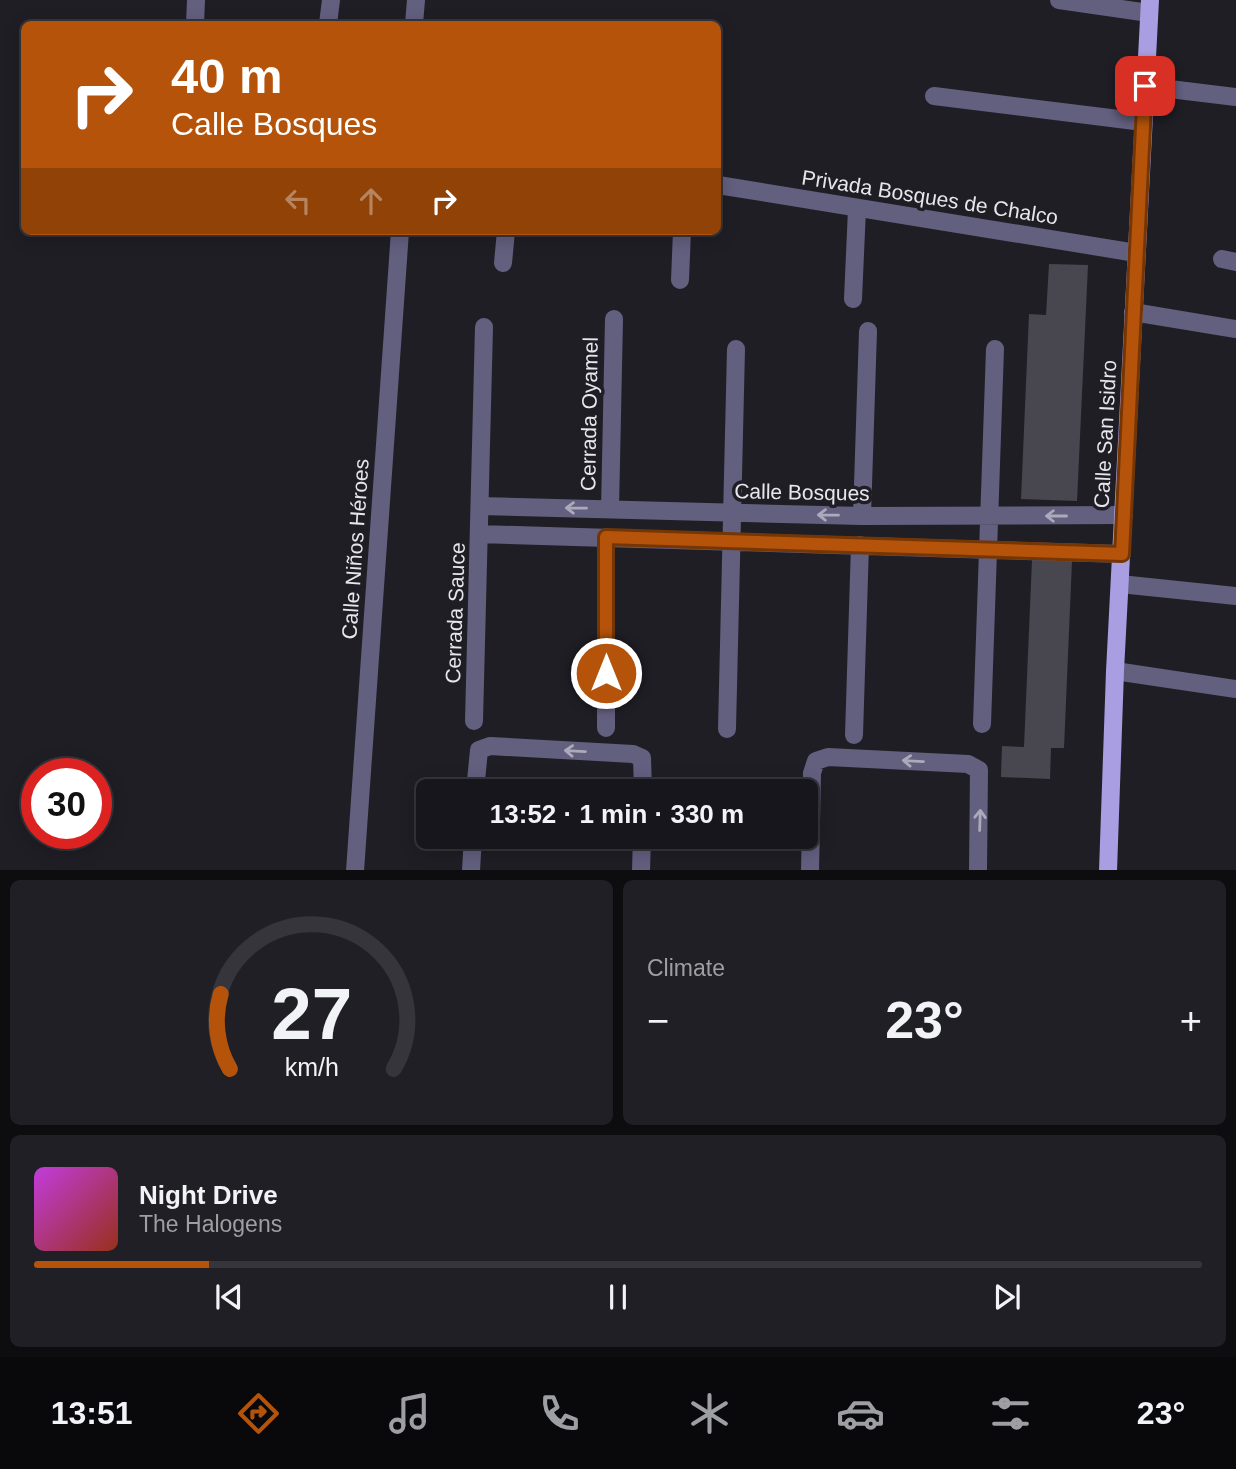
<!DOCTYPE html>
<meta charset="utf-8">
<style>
:root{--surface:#17161c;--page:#201f25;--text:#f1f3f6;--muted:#9e9fa3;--line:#36353b;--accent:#b45309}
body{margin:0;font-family:Arial,sans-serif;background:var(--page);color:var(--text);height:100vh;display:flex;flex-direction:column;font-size:26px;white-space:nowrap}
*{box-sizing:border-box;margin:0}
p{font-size:23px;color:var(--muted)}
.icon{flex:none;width:38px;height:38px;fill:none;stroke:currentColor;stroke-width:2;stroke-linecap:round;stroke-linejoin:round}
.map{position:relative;height:870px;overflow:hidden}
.drawer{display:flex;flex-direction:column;gap:10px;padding:10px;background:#0d0c0f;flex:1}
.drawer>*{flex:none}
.hud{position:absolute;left:21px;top:21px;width:700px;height:214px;border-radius:10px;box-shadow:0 4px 18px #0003,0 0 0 2px var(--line);background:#b45309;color:#fff;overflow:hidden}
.speed{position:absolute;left:21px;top:758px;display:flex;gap:14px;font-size:35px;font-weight:700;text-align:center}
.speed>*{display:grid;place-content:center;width:91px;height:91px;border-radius:50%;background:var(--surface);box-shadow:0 4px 18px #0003,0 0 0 2px var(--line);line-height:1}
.speed .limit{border:10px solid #d22;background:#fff;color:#111}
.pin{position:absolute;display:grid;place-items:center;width:60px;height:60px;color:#fff;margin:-30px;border-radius:14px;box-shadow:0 4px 10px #0006}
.me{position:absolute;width:77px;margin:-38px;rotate:0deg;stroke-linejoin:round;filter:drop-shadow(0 0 5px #0008)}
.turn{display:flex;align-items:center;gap:24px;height:147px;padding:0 35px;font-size:32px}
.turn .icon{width:91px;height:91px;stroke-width:2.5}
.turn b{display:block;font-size:49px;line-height:60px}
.lanes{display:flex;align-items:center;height:66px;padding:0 35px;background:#0003;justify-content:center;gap:35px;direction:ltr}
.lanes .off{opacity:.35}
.big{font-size:52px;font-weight:600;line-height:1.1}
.drawer .card{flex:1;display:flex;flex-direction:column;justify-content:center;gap:10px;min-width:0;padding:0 24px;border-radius:10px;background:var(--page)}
.drawer .dial{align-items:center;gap:0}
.dial svg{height:182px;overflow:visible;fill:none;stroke:var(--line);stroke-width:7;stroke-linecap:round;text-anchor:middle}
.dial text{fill:var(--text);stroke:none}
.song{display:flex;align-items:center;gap:21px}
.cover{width:84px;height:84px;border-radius:10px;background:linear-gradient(135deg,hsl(290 70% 55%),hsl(10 70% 35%))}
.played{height:7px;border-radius:4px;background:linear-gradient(90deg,var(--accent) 15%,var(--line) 15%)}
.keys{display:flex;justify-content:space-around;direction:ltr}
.heat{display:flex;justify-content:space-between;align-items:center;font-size:38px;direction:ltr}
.drawer .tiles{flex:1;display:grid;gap:10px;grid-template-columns:1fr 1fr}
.card:last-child{grid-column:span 2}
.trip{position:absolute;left:416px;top:779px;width:402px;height:70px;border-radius:10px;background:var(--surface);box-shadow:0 4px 18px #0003,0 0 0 2px var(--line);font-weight:600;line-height:70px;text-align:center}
.menu{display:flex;height:112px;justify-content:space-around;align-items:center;background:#09090b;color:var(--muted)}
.menu .icon{width:49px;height:49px}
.menu .active{color:var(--accent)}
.menu b{font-size:32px;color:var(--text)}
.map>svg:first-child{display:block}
.building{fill:#48474f}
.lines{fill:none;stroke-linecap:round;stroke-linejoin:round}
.minor{stroke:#635f7f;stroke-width:18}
.major{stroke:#a89ee1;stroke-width:18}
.oneway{stroke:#aca9ba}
.route-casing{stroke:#753606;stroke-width:18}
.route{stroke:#b45309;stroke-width:12}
.labels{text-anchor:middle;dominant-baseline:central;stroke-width:7;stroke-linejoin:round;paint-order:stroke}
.street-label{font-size:21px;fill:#e7e6eb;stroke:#1f1e25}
</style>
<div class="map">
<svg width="1236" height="871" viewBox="0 0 1236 871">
<rect width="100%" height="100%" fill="#1f1e25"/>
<!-- building -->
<path class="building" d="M1049,264L1088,265L1077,501L1021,499L1029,314L1046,315Z
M1032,560L1072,561L1064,748H1051L1050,779L1001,777L1002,746L1024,747Z"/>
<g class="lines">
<!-- minor -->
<path class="minor" d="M1059,0L1149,13
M195,24L196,0
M328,24L331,0
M414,24L416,0
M1145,86L1236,97
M934,96L1143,122
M718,185L1136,253
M1222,259L1236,262
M503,263L506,231
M680,280L682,231
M853,299L857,209
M1133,312L1236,329
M480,506L862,516L1124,515
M610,509L614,319
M862,516L868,331
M480,534L1122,554
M1120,584L1236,596
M1115,671L1236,689
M474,721L484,327
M982,724L995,349
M606,728V537
M727,729L736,349
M854,735L860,545
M475,791L479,750L490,746L633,754L642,758L643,791
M355,871L400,231
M471,871L473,836
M641,871L642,836
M810,871L812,773L816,761L828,757L968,764L979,770L978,871"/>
<!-- major -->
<path class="major" d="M1108,871L1115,671L1150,0"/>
</g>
<!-- one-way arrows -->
<defs><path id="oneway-shaft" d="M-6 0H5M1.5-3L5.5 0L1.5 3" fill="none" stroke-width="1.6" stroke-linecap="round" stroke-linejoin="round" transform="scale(1.75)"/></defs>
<g class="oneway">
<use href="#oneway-shaft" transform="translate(576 508) rotate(-179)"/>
<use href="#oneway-shaft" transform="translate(828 515) rotate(-179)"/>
<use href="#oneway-shaft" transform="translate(1056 516) rotate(180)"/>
<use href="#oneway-shaft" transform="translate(575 751) rotate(-177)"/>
<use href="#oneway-shaft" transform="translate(913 761) rotate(-177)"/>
<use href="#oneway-shaft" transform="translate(980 820) rotate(-88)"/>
</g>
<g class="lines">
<!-- route casing -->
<g class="route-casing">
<path id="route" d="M606,673V537L1122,554L1145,86"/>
</g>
<!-- route -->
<use href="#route" class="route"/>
</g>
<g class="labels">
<!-- street labels -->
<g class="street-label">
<text transform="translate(930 197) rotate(9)">Privada Bosques de Chalco</text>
<text transform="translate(589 414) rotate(-89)">Cerrada Oyamel</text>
<text transform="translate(1105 434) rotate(-87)">Calle San Isidro</text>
<text transform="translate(802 492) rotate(1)">Calle Bosques</text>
<text transform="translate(355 549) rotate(-86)">Calle Niños Héroes</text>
<text transform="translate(455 613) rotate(-88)">Cerrada Sauce</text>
</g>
</g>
</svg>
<div class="speed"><div class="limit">30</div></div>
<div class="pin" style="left:1145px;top:86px;background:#d93025"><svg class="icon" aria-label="arrive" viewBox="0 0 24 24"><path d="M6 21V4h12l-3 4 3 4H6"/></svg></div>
<svg class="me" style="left:606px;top:673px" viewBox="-20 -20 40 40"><circle r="17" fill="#b45309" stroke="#fff" stroke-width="3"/><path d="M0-11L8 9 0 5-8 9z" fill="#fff"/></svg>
<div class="trip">13:52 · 1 min · 330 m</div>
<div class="hud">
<div class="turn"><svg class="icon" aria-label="right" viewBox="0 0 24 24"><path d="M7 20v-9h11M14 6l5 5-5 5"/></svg><div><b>40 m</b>Calle Bosques</div></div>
<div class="lanes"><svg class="icon off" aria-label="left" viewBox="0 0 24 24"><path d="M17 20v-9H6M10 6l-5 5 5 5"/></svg><svg class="icon off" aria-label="ahead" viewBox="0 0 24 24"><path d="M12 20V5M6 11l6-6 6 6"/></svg><svg class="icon" aria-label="right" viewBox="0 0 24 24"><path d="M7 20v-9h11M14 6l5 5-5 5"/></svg></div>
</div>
</div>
<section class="drawer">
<div class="tiles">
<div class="card dial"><svg viewBox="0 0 100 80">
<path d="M14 69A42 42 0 1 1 86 69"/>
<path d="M14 69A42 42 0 0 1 10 36" stroke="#b45309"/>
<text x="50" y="56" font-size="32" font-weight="700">27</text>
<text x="50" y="72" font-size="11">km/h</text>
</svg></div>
<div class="card"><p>Climate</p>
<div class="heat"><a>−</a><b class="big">23°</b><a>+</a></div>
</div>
<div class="card">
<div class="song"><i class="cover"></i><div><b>Night Drive</b><p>The Halogens</p></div></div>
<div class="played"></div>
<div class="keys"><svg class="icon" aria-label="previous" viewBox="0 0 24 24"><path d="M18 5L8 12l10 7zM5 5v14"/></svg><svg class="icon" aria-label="pause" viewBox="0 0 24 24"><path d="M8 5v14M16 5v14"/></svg><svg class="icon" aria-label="next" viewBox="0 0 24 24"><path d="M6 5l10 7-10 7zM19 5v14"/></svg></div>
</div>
</div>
</section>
<nav class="menu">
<b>13:51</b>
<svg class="icon active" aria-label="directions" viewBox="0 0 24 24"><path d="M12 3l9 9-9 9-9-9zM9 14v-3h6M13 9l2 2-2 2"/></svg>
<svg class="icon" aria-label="music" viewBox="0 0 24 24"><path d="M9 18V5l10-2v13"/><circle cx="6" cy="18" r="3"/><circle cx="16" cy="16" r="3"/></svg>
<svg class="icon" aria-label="phone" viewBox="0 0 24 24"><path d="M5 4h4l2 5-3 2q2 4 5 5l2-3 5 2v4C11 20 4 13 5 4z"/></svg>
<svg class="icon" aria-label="climate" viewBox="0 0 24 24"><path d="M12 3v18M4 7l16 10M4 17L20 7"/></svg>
<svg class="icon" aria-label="car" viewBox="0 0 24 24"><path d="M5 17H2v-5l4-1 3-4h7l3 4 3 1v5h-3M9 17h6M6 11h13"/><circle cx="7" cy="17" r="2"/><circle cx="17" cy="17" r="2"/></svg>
<svg class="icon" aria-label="filters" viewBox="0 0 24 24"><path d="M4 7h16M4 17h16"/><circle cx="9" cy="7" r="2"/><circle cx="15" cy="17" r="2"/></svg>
<b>23°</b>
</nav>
